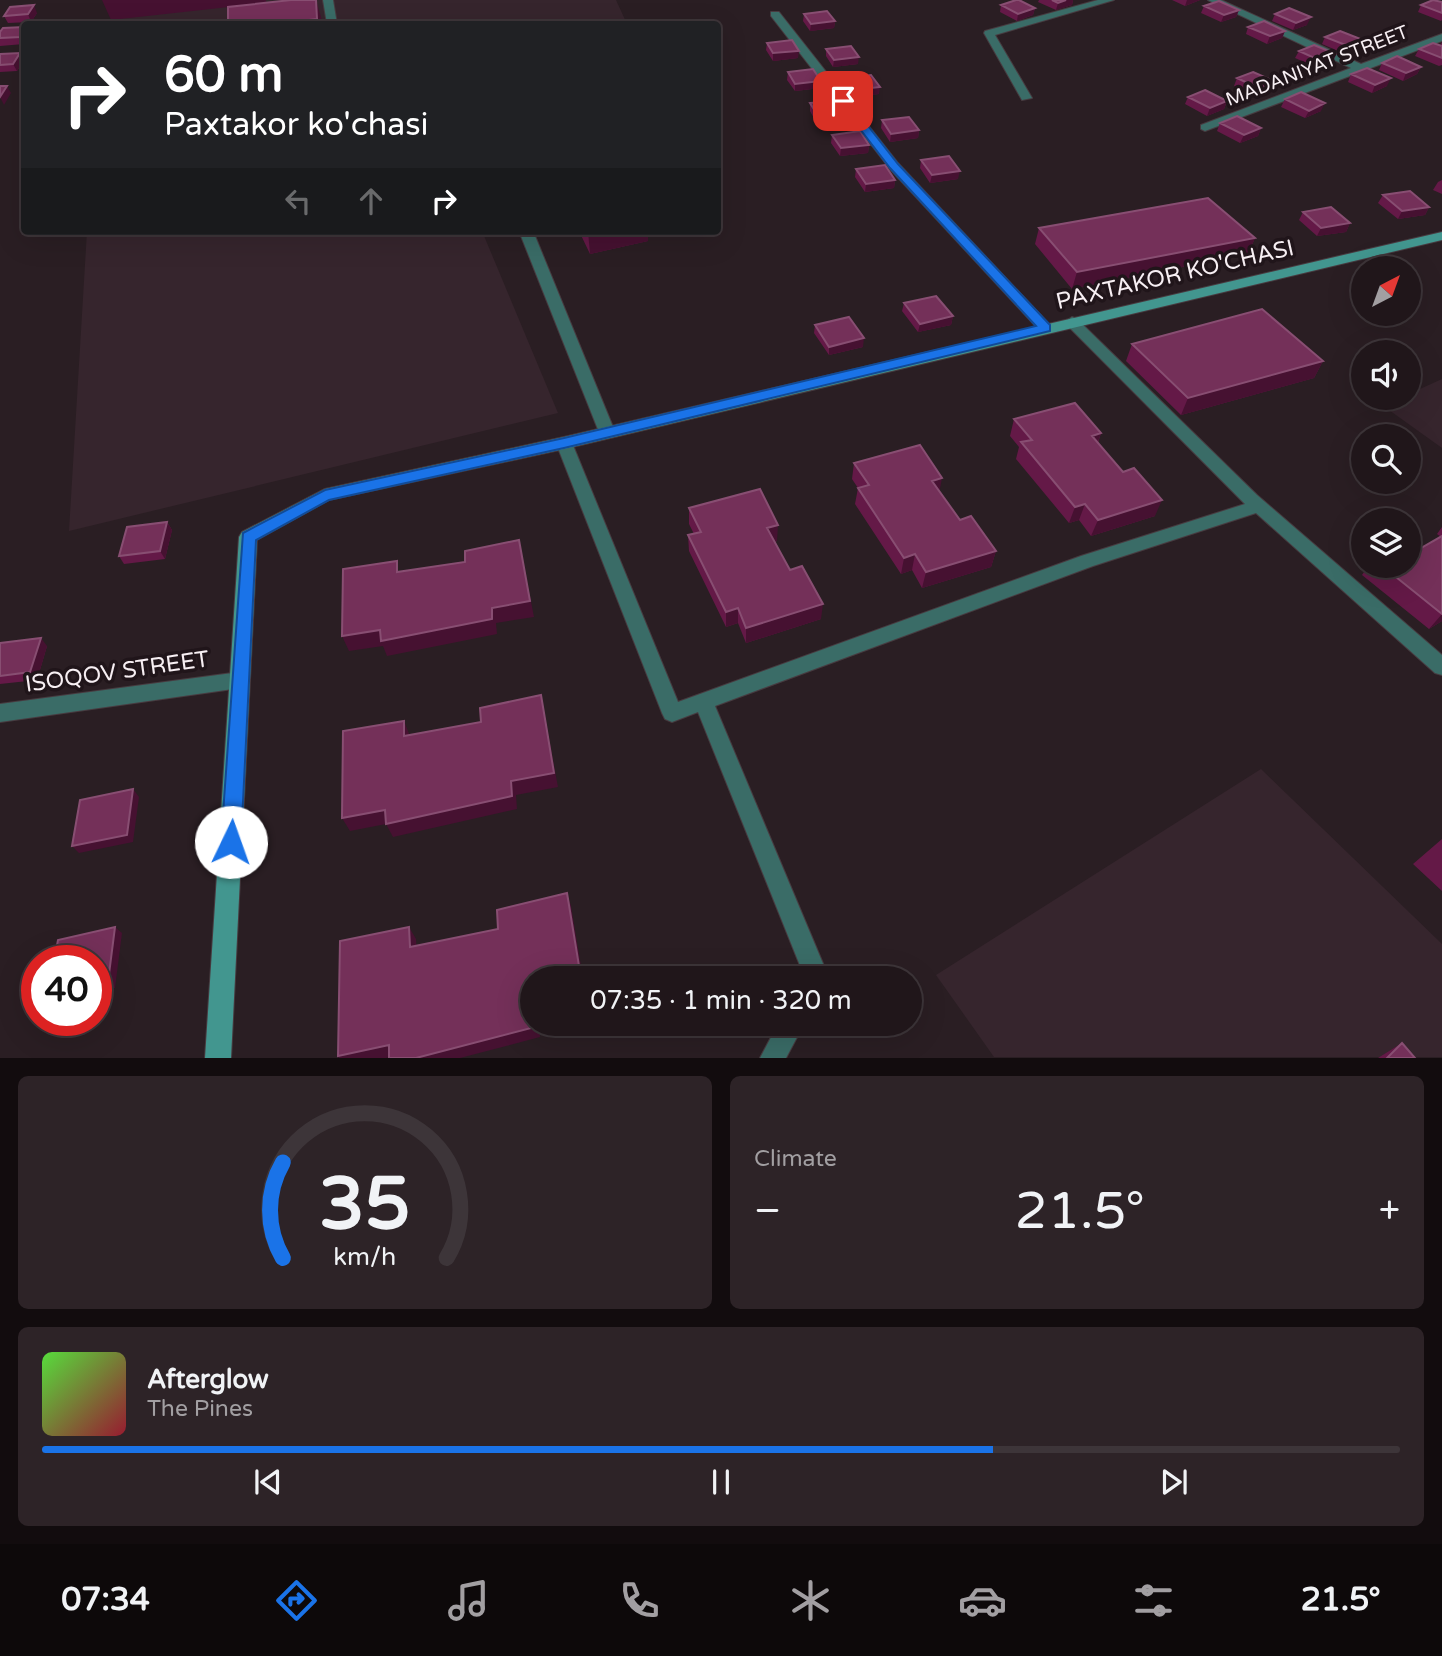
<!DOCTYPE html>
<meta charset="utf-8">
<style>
:root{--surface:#20161a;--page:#2d2327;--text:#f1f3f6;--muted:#a29fa2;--line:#3d3539;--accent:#1a73e8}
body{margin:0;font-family:"Varela Round",sans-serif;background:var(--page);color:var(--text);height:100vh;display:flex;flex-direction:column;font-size:26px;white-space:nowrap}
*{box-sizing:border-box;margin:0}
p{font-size:23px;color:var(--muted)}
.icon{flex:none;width:38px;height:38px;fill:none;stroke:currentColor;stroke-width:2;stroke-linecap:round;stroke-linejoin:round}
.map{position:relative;height:1058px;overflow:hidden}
.sheet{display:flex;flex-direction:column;gap:18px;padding:18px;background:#120c0e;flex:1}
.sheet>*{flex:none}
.top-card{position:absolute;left:21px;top:21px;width:700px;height:214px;border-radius:7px;box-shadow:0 7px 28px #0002,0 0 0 2px var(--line);background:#202124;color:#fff;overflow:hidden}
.needle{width:46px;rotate:41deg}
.controls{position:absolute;left:1351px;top:256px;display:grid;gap:14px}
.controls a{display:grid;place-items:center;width:70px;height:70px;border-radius:50%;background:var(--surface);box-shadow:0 7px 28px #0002,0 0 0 2px var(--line);font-size:35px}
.speed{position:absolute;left:21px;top:945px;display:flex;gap:14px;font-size:35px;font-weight:700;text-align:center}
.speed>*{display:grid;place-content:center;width:91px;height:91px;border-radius:50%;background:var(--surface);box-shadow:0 7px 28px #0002,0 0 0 2px var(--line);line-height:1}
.speed .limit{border:10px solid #d22;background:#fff;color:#111}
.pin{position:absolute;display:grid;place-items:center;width:60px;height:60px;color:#fff;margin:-30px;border-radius:14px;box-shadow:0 4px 10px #0006}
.me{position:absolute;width:77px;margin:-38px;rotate:3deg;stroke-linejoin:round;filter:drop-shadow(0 0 5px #0008)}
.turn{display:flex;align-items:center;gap:24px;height:147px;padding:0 28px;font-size:32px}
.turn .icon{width:91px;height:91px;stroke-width:2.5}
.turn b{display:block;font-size:49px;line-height:60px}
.lanes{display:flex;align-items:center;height:66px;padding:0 28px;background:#0003;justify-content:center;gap:35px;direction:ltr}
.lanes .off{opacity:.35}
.big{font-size:52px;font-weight:600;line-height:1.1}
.sheet .tile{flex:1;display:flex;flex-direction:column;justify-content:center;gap:10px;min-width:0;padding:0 24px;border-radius:10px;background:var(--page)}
.sheet .dial{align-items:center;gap:0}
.dial svg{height:182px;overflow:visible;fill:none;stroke:var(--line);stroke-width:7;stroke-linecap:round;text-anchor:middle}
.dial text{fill:var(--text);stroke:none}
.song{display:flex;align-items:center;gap:21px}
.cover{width:84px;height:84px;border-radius:10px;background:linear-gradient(135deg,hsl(110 70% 55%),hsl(350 70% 35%))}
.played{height:7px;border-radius:4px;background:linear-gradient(90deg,var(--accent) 70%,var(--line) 70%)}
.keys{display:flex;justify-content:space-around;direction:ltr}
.heat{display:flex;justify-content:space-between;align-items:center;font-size:38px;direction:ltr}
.sheet .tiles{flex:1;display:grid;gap:18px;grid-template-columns:1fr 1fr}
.tile:last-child{grid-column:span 2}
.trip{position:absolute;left:520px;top:966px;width:402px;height:70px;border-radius:35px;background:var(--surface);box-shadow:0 7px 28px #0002,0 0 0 2px var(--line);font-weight:600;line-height:70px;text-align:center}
.tab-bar{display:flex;height:112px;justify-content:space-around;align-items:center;background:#0d090a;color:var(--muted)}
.tab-bar .icon{width:49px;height:49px}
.tab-bar .active{color:var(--accent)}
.tab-bar b{font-size:32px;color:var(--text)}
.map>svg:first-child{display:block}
.built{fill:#36252d}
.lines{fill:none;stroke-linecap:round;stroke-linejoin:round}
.lane-casing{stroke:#473b40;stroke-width:2}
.street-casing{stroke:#473b40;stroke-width:2}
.secondary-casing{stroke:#473b40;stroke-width:2}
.lane{fill:#3a6c67;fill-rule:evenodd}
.street{fill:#3a6c67;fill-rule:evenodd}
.secondary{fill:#42968f;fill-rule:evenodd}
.wall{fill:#641947}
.shaded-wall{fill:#461131}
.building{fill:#743059;stroke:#884e72;stroke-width:2}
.route{fill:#1a73e8;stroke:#114b97;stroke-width:2}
.labels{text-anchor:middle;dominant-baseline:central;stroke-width:7;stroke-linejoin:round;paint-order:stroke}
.far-street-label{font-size:19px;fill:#f7eff3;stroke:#20151a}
.street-label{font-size:23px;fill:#f7eff3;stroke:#20151a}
</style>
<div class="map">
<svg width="1442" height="1058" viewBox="0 0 1442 1058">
<rect width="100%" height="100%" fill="#2a1e23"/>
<!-- built -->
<path class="built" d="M116,0H616L627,24H110Z
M87,231H482L558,413L69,531Z
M1442,379V448L1382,405L1409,397V394Z
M1261,769L1442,944V1057H994L936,975Z"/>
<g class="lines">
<!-- lane casing -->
<g class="lane-casing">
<path id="lane" d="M323,0H333L337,24H327Z
M519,231H533L615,432L613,436H601L599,432Z"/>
</g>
<!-- street casing -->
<g class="street-casing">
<path id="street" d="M1098,0H1114L995,35L1032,98L1022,100L984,33L985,31Z
M1208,0H1221L1361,64L1442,34V41L1205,131L1201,129V125L1351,68Z
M771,12H779L898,163L1050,325V331H1040L890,169L771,16Z
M1072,317L1077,319L1257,495L1442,655V675L1435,673L1256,513L1093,566L715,706L829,978H805L698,712L672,722L665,719L662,713L556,443L564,437L572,443L678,702L1081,556L1245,504L1067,325L1065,322Z
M240,672L247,674L250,680L247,686L240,688L0,722V704Z
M778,1024H804L786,1058H760Z"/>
</g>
<!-- secondary casing -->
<g class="secondary-casing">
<path id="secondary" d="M1442,232V240L564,449L329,500L257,540L231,1058H205L239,537L242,532L325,489L564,437Z"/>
</g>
<!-- lane -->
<use href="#lane" class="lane"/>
<!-- street -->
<use href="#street" class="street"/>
<!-- secondary -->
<use href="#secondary" class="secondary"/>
</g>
<!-- wall -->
<path class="wall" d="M1039,0H1073L1072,5L1056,10L1038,2Z
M1172,0H1200L1185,6Z
M1442,2V20L1441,21L1418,12L1421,5Z
M1001,5L1035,8L1033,15L1017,21L1000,12Z
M1204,6L1239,10L1236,17L1221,22L1201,13Z
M37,13L31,22L8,23L4,16Z
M804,14L835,21L834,28L810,31L803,21Z
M1275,14L1307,25L1293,30L1272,21Z
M24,27V44L0,46V32Z
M1248,27L1285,31L1282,38L1267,44L1246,34Z
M1325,37L1360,48L1345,54L1322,44Z
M1442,42V65L1439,66L1415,56L1419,49L1440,46Z
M767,43L798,58L773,61L766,50Z
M826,49L858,64L833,67L826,56Z
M1299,51L1333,62L1318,68L1295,58Z
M0,54L24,61L17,71L0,72Z
M1382,63L1421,67L1417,74L1403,81L1379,70Z
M788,72L821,88L795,91L787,80Z
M1351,74L1387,86L1372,93L1348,82Z
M846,78L879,94L853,97L845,85Z
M1237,78L1273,90L1257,97L1234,86Z
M1188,97L1227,101L1224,109L1207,116L1185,104Z
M1285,99L1321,111L1305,118L1281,107Z
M810,103L845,113L844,120L817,124L810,111Z
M882,120L919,130L918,138L890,142L881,128Z
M1220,123L1261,128L1258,136L1240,143L1217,131Z
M832,135L869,145L868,153L840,156L831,143Z
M921,160L958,179L930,183L920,168Z
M856,169L895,180L894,188L865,192L855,177Z
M1442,180V194L1433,190L1438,182Z
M1383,195L1429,207L1425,215L1398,219L1378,203Z
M1303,212L1350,223L1346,232L1317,236L1299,220Z
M1039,228L1255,238L1248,254L1072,289L1035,244Z
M579,231H648V241L590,254Z
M904,303L953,316L951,325L918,332L902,311Z
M815,325L863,347L829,355L814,333Z
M1132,344L1323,361L1314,378L1181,415L1126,361Z
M1014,419L1101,433L1098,443L1155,516L1091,536L1079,520L1069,523L1016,459L1019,447L1010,436Z
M854,463L939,491L960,520L996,551L991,567L922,588L912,570L901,574L855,504L858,488L852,479Z
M689,508L777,541L774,542L790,570L821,619L746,643L738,623L726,627L689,551L688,535L694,534L689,524Z
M167,522L172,530L165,559L124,564L119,556Z
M1442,527V621L1429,629L1362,575L1369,565H1409L1421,548L1441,537L1437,534Z
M0,643L47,646L37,680L0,684Z
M1442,839V891L1413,864Z
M1402,1043L1415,1058H1378Z"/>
<!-- shaded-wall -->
<path class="shaded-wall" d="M102,0H266V3L111,20Z
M316,0L323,24H294V22Z
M1066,0H1073L1072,5L1056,10L1058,3Z
M1187,0H1200L1185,6Z
M34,5L37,13L31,22L28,14Z
M1035,8L1033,15L1017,21L1018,14Z
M1239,10L1236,17L1221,22L1224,15Z
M1311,17L1307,25L1293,30L1296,23Z
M835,21L834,28L810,31L811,24Z
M24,31V44L21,37Z
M1285,31L1282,38L1267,44L1270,36Z
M1363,40L1360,48L1345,54L1348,46Z
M799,51L798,58L773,61V53Z
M20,53L24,61L17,71L13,64Z
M1336,54L1333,62L1318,68L1321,61Z
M859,57L858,64L833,67L834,60Z
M1421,67L1417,74L1403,81L1406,73Z
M1391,78L1387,86L1372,93L1375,85Z
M821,81V88L795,91V84Z
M1276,82L1273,90L1257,97L1260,89Z
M7,86L11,93L4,105L0,97Z
M880,87L879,94L853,97L854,90Z
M1227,101L1224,109L1207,116L1210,108Z
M1325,103L1321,111L1305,118L1309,111Z
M845,113L844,120L817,124L818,116Z
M1261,128L1258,136L1240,143L1244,135Z
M919,130L918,138L890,142L891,134Z
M869,145L868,153L840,156L841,148Z
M960,171L958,179L930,183L932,175Z
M895,180L894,188L865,192L866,184Z
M1429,207L1425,215L1398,219L1402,211Z
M1350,223L1346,232L1317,236L1321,228Z
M588,231H648V241L590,254Z
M1255,238L1248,254L1072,289L1077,272Z
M953,316L951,325L918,332L920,324Z
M864,338L863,347L829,355V347Z
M1323,361L1314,378L1181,415L1188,398Z
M1101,433L1095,450L1092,436Z
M942,478L939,494L932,481Z
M1162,500L1155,516L1091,536L1098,520Z
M1085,504L1079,520L1069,523L1075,507Z
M167,522L172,530L165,559L160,551Z
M778,525L777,541L766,544L767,528Z
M519,540L534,617L496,623L497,634L387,656L383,646L349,651L342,636L492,608Z
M996,551L991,567L922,588L926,572Z
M915,554L912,570L901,574L904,558Z
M823,604L821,619L746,643V628Z
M738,608V623L726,627V612Z
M1442,614V621L1429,629Z
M41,638L47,646L37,680L30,672Z
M541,695L558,787L516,795L517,809L393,837L386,824L350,831L342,818L511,781Z
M404,721L410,736H404Z
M133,789L139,797L133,842L79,853L72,846Z
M567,893L571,906L583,978H581Z
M115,927L122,933L115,988L96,992V985Z
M409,927L416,939L417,958L410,947Z
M535,1024H539L540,1037L460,1058H416Z
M389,1045L397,1055L386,1058H339L338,1056Z"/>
<!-- building -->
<path class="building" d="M291,0H316L317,19L294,22V24H188L228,20V7Z
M1016,0H1019L1035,8L1018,14L1001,5Z
M1052,0H1066L1058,3Z
M1433,0L1442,2V13L1421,5Z
M1219,1L1239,10L1224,15L1204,6Z
M34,5L28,14L4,16L10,7Z
M1289,8L1311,17L1296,23L1275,14Z
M827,11L835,21L811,24L804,14Z
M1264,21L1285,31L1270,36L1248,27Z
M24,27V31L21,37L0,38V32L3,28Z
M1340,31L1363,40L1348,46L1325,37Z
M792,40L799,51L773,53L767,43Z
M1433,43L1442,46V58L1419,49Z
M1314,45L1336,54L1321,61L1299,51Z
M851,46L859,57L834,60L826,49Z
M20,53L13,64L0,65V54Z
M1397,56L1421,67L1406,73L1382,63Z
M1367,68L1391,78L1375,85L1351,74Z
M813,69L821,81L795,84L788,72Z
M1253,72L1276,82L1260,89L1237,78Z
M871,75L880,87L854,90L846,78Z
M0,86H7L0,97Z
M1205,90L1227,101L1210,108L1188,97Z
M1301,92L1325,103L1309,111L1285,99Z
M837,100L845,113L818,116L810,103Z
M1237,116L1261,128L1244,135L1220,123Z
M909,117L919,130L891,134L882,120Z
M860,131L869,145L841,148L832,135Z
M949,156L960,171L932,175L921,160Z
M885,165L895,180L866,184L856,169Z
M1410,191L1429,207L1402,211L1383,195Z
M1208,198L1255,238L1077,272L1039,228Z
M1331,207L1350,223L1321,228L1303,212Z
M936,296L953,316L920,324L904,303Z
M1262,309L1323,361L1188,398L1132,344Z
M849,317L864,338L829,347L815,325Z
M1075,403L1101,433L1092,436L1123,472L1134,468L1162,500L1098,520L1085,504L1075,507L1021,442L1032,440L1014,419Z
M920,445L942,478L932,481L960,520L971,516L996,551L926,572L915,554L904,558L858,488L869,485L854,463Z
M760,489L778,525L767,528L790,570L802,566L823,604L746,628L738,608L726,612L688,535L701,532L689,508Z
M167,522L160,551L119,556L127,527Z
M1442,536V614L1381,565H1409V541L1410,540L1421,548Z
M519,540L530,601L492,608V619L381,641L380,630L342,636L343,569L397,561V572L465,562V551Z
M41,638L30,672L0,676V643Z
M541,695L554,773L511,781L512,796L386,824L385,810L342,818L343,731L404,721V736L481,722L480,708Z
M133,789L127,835L72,846L80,800Z
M567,893L581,978H532V1024H535V1027L416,1058H389V1045L338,1056L340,941L409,927L410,947L498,929L497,910Z
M115,927L108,982L96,985V961H54L58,940Z
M1402,1043L1415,1058H1387Z"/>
<!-- route -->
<path class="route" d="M840,99H847L898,164L1050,325V331L564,448L329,500L256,540L241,842L238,848L231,851L224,848L221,842L243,533L325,490L564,438L1036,326L890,168L840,103Z"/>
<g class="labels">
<!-- far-street labels -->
<g class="far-street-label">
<text transform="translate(1317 66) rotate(-21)">MADANIYAT STREET</text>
</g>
<!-- street labels -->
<g class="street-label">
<text transform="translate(1175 275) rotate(-13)">PAXTAKOR KO'CHASI</text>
<text transform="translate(117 672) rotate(-8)">ISOQOV STREET</text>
</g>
</g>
</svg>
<div class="controls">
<a><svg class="needle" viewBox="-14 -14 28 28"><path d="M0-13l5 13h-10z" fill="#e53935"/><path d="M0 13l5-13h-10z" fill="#a29fa2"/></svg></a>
<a><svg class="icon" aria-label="sound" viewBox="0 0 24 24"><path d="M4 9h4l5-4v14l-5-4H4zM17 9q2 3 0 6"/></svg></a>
<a><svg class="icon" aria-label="search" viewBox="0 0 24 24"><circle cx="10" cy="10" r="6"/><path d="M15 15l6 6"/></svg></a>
<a><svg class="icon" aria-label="layers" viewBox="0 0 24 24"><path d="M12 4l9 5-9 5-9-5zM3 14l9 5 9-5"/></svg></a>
</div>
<div class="speed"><div class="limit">40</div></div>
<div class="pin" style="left:843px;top:101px;background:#d93025"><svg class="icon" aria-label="arrive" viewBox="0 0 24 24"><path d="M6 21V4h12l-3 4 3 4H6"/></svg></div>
<svg class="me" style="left:231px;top:842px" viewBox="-20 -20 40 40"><circle r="19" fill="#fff"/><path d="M0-13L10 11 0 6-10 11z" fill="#1a73e8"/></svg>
<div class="trip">07:35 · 1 min · 320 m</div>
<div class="top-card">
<div class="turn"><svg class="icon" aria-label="right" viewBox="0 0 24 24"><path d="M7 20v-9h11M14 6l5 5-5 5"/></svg><div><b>60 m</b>Paxtakor ko'chasi</div></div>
<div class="lanes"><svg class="icon off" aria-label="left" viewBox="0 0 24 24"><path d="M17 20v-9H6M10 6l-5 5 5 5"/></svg><svg class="icon off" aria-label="ahead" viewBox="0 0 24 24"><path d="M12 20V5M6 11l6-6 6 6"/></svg><svg class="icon" aria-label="right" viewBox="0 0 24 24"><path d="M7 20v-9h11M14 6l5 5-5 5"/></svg></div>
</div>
</div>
<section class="sheet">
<div class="tiles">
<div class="tile dial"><svg viewBox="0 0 100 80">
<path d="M14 69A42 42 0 1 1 86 69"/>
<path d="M14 69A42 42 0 0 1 14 27" stroke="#1a73e8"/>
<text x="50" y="56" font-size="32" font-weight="700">35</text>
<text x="50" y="72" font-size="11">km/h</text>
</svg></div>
<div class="tile"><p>Climate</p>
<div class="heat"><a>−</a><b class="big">21.5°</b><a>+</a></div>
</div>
<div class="tile">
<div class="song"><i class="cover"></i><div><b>Afterglow</b><p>The Pines</p></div></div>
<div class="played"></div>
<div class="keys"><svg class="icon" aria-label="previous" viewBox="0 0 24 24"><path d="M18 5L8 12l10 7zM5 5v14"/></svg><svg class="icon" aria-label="pause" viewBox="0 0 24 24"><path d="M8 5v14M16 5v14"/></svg><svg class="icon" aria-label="next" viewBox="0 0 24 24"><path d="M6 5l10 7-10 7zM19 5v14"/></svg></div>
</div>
</div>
</section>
<nav class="tab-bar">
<b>07:34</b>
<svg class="icon active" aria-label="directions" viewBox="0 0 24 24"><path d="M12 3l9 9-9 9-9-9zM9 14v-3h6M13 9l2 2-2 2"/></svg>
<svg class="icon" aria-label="music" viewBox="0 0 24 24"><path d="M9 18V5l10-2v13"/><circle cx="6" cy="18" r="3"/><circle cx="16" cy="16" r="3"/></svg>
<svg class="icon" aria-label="phone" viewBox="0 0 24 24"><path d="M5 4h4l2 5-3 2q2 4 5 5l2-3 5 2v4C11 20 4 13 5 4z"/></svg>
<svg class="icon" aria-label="climate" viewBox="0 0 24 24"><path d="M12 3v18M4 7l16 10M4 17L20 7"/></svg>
<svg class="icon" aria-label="car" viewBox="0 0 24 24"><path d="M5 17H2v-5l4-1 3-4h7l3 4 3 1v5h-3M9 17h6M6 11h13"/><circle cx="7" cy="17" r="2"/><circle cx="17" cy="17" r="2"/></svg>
<svg class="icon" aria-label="filters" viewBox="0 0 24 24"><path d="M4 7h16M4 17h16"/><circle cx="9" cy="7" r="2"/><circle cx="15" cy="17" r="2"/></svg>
<b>21.5°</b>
</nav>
